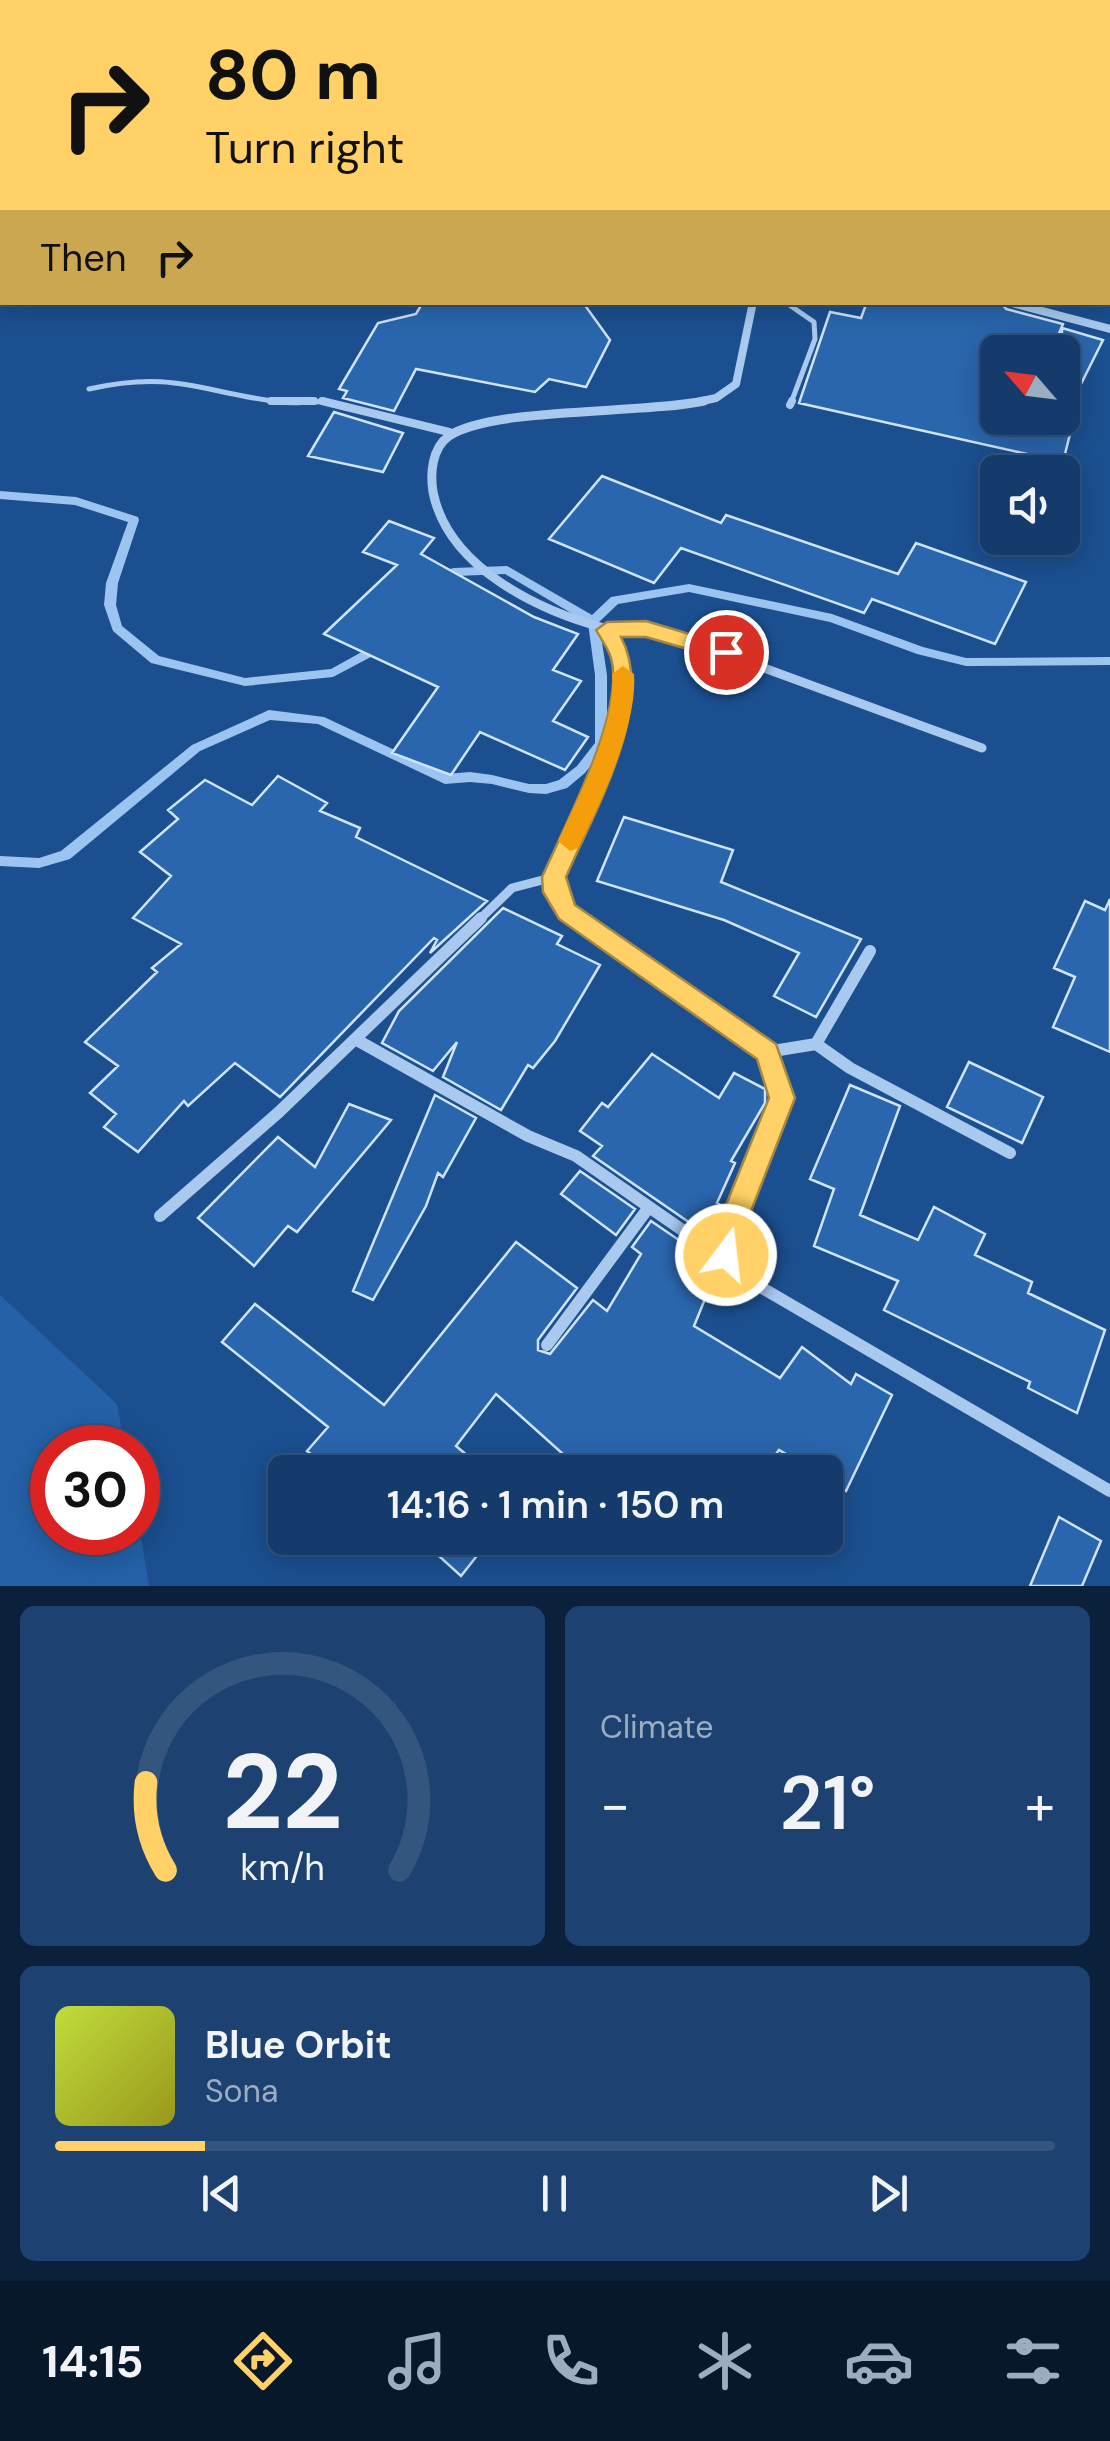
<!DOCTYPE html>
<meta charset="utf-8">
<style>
:root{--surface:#143b6b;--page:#1d4271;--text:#f1f3f6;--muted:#9dadc1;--line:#33557e;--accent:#ffd166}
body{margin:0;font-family:"DM Sans",sans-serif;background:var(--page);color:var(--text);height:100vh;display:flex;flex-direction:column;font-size:38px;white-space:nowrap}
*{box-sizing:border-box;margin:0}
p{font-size:32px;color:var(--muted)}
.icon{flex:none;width:55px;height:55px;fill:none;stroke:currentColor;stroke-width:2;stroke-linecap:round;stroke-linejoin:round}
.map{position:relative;height:1586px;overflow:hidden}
.drawer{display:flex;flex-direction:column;gap:20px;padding:20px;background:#0b203b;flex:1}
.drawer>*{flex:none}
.hud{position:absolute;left:0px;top:0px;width:1110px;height:305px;box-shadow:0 5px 25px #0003,0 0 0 2px var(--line);background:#ffd166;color:#111;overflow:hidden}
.needle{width:65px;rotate:298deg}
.controls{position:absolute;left:980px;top:335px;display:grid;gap:20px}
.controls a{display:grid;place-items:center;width:100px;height:100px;border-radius:15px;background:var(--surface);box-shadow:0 5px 25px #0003,0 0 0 2px var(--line);font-size:50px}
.speed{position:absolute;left:30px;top:1425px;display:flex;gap:20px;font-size:50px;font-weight:700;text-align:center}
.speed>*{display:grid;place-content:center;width:130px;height:130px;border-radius:50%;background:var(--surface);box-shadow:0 5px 25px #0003,0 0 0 2px var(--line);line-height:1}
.speed .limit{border:15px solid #d22;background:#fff;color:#111}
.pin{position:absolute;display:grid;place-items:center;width:85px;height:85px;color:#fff;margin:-42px;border:5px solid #fff;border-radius:50%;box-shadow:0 2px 10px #0007}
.me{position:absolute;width:110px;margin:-55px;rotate:15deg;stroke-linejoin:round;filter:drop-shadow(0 0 8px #0008)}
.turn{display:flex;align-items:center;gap:35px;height:210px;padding:0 40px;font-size:45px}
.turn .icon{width:130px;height:130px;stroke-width:2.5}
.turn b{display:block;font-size:70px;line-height:85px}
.then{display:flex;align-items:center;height:95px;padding:0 40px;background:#0003;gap:20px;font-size:38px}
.big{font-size:75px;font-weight:600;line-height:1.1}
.drawer .tile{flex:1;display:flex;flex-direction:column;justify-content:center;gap:15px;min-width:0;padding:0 35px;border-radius:15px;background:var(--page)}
.drawer .dial{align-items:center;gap:0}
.dial svg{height:260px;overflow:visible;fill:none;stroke:var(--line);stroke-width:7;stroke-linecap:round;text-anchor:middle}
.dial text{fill:var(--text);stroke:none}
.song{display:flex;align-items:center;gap:30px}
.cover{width:120px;height:120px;border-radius:15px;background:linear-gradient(135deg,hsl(70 70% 55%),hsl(60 70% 35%))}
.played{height:10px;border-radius:5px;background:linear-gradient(90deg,var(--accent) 15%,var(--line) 15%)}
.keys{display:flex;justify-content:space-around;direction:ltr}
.heat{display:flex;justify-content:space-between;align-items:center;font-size:55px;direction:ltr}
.drawer .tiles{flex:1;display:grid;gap:20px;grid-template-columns:1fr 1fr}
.tile:last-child{grid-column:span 2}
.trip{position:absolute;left:268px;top:1455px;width:575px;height:100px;border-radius:15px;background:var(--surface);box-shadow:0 5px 25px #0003,0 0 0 2px var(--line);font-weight:600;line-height:100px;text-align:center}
.menu{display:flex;height:160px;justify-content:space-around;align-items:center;background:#08182b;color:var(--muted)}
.menu .icon{width:70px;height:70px}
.menu .selected{color:var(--accent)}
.menu b{font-size:45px;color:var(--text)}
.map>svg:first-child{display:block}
.green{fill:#2461a8}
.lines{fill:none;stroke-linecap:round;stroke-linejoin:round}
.stream{fill:#9cc4f0;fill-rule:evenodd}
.building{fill:#2a66ad;stroke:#cfe3fa;stroke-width:2.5}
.lane-far1{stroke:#a9c9ee;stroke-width:5}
.lane{stroke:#a9c9ee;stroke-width:8}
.street-far2{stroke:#a9c9ee;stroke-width:8}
.street-far1{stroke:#a9c9ee;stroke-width:9}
.street{stroke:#a9c9ee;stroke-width:12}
.secondary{fill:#d6e6fa;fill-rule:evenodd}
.route{fill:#ffd166;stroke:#a68842;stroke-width:2.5}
.slow{fill:#f59e0b}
</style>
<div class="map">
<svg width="1110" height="1586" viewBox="0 0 1110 1586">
<rect width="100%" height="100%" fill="#1b4f8f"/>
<!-- green -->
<path class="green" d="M0,1295L117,1404L125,1447L52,1448V1532H138V1519L149,1586H0Z"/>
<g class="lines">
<!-- stream -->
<path class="stream" d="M0,491L76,497L138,517L139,520L118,583L116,605L122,626L159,656L245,678L331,669L376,644H384L386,647L384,650L333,677L245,686L151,663L113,631L104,605L106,583L128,522L75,505L0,499Z
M507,566L592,615L611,597L689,584L832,614L923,647L966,658L1110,657V665L966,666L917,654L830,622L689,592L618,604L599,622L607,675V744L585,773L567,788L546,794L529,793L492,784L470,782L445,784L318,724L270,720L200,751L70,859L39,868L0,866V856L39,858L61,851L192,745L269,710L324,717L446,774L470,772L492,775L529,784H546L559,780L577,766L595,743V675L588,623L505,574L457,576L448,586L444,587L438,583L450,569L454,568Z"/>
</g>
<!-- building -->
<path class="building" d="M423,302L584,304L610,340L586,387L549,379L535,392L416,369L394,411L343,398L347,391L339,389L378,323L416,314Z
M867,302H1001L1006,309L1063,324L1051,352H998V418H1062V328L1103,340L1064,418H1074L1063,462L799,403L830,312L861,318Z
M334,412L403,433L383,472L308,456Z
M602,476L721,523L726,515L898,574L916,543L1026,582L995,644L872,599L864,613L681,548L654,583L549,539Z
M389,521L434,538L421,554L534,617L578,634L553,670L581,681L553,721L588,737L565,770L480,732L451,775L392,753L438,687L324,634L397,565L363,552Z
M278,776L327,803L320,811L360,828L356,837L487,901L430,953L437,940L434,938L280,1097L235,1063L188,1106L184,1101L138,1152L104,1127L116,1114L90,1093L118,1066L85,1042L157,972L152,968L181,944L133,918L171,876L140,852L178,819L168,810L205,780L252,805Z
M624,817L733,850L721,882L861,939L816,1017L774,996L799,953L724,920L597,881Z
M1110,899V1052L1053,1027L1075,977L1054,968L1085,901L1105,910Z
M503,908L562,936L557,944L600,965L555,1041L533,1068L528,1065L501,1110L443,1077L457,1042L433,1071L382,1043L399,1011Z
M652,1054L719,1098L734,1073L765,1089V1103L731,1161L735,1163L717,1203L724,1207L706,1234L593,1156L602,1146L580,1131L602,1103L608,1107Z
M969,1062L1043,1097L1022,1143L947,1107Z
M850,1085L900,1106L860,1215L918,1240L934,1207L985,1234L975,1255L1032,1282L1028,1293L1105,1330L1077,1413L1028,1388L1030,1382L884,1310L898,1281L814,1246L834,1189L810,1179Z
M435,1095L476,1118L443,1177L438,1173L426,1206L373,1300L353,1291Z
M349,1104L391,1120L297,1232L288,1226L254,1266L198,1218L278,1137L315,1167Z
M580,1171L635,1209L616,1235L561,1194Z
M651,1221L695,1251L683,1270L712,1282L694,1326L780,1378L802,1347L851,1384L856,1374L892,1395L846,1491L825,1478V1472H816L779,1450L763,1472H583L496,1394L456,1446L487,1472H333L307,1451L328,1427L222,1342L255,1304L384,1405L516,1242L577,1288L538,1340V1350L550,1354L593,1300L607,1311L641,1254L632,1247Z
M1059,1517L1101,1541L1082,1586H1030Z
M419,1538H491L461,1576Z"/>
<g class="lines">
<!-- lane-far1 -->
<path class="lane-far1" d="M785,302L814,322L815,339L791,403
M89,389C174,370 200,392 280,402C298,405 315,399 334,403"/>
<!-- lane -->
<path class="lane" d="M271,401H314
M322,401L449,432
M790,405L792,401"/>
<!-- street-far2 -->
<path class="street-far2" d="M775,0L781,2
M1008,302L1110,329
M693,403L716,398L736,384L753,302"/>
<!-- street-far1 -->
<path class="street-far1" d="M704,401C644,414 492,407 449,436C432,448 430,473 433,492C448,567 537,610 604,628C616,632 629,629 642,630C659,630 677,637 693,642L982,748
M478,921L512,888L554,877
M579,921C563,909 555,897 554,877C586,807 651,705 607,630"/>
<!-- street -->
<path class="street" d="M576,918L767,1052L782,1097L725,1242L726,1255L757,1285L1110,1491
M355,1039L528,1136L576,1156L698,1241L726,1255
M816,1044L870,951
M767,1052L816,1044L850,1068L1010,1153
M160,1216L279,1112L481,918
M547,1345L649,1207"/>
<!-- secondary -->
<path class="secondary" d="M500,0H517L518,2H501Z
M1108,194H1110V203H1108Z"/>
</g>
<!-- route -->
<path class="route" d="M646,621L733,647L736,652L726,660L646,637H621C657,705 594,812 566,877L575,905L776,1044L795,1098L739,1242L736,1264L726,1268L717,1264L711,1242L769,1098L757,1059L559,919L543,892L542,877C564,827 626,710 611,658C608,648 601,639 596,630L607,622Z"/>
<!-- slow -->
<path class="slow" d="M623,666L634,674C638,724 601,803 578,848L570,851L558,841C580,792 616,729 612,674Z"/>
</svg>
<div class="controls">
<a><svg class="needle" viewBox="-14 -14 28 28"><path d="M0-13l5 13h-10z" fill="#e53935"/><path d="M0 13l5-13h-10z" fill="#9dadc1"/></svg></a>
<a><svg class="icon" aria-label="sound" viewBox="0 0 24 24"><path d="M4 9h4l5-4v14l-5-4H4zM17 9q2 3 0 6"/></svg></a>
</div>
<div class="speed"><div class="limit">30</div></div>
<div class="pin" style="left:726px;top:652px;background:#d93025"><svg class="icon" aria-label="arrive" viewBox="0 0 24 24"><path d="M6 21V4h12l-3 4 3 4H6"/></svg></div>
<svg class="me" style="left:726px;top:1255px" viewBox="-20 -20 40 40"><circle r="17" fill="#ffd166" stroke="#fff" stroke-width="3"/><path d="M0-11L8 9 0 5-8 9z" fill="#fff"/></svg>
<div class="trip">14:16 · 1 min · 150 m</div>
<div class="hud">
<div class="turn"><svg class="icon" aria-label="right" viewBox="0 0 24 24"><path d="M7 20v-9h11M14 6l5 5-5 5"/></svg><div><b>80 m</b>Turn right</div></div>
<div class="then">Then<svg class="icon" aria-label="right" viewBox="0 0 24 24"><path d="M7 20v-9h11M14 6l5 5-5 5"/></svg></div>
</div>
</div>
<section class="drawer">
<div class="tiles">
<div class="tile dial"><svg viewBox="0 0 100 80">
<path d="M14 69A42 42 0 1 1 86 69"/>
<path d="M14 69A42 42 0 0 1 8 42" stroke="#ffd166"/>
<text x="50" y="56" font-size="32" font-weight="700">22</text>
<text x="50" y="72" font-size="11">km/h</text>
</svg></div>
<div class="tile"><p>Climate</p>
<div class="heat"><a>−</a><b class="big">21°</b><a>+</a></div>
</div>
<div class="tile">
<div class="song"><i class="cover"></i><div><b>Blue Orbit</b><p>Sona</p></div></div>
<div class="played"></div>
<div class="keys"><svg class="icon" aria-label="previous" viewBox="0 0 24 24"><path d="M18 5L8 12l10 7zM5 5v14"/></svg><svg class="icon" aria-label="pause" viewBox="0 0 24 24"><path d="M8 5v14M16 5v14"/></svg><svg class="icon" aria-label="next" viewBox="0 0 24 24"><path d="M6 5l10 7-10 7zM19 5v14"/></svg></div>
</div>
</div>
</section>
<nav class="menu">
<b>14:15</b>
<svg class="icon selected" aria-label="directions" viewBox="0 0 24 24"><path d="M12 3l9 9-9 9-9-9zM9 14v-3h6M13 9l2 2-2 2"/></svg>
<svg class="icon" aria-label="music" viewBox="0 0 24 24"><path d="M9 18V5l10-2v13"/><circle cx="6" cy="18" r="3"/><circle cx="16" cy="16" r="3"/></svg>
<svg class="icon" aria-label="phone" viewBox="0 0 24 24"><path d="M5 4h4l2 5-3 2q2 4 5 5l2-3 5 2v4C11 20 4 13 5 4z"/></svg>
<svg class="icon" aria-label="climate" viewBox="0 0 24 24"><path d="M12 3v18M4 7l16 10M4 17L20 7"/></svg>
<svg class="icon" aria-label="car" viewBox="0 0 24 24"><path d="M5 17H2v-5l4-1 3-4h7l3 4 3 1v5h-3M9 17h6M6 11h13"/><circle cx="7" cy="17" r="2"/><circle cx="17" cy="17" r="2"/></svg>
<svg class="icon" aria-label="filters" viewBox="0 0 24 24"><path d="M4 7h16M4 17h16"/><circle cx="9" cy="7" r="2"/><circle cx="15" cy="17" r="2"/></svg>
</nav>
